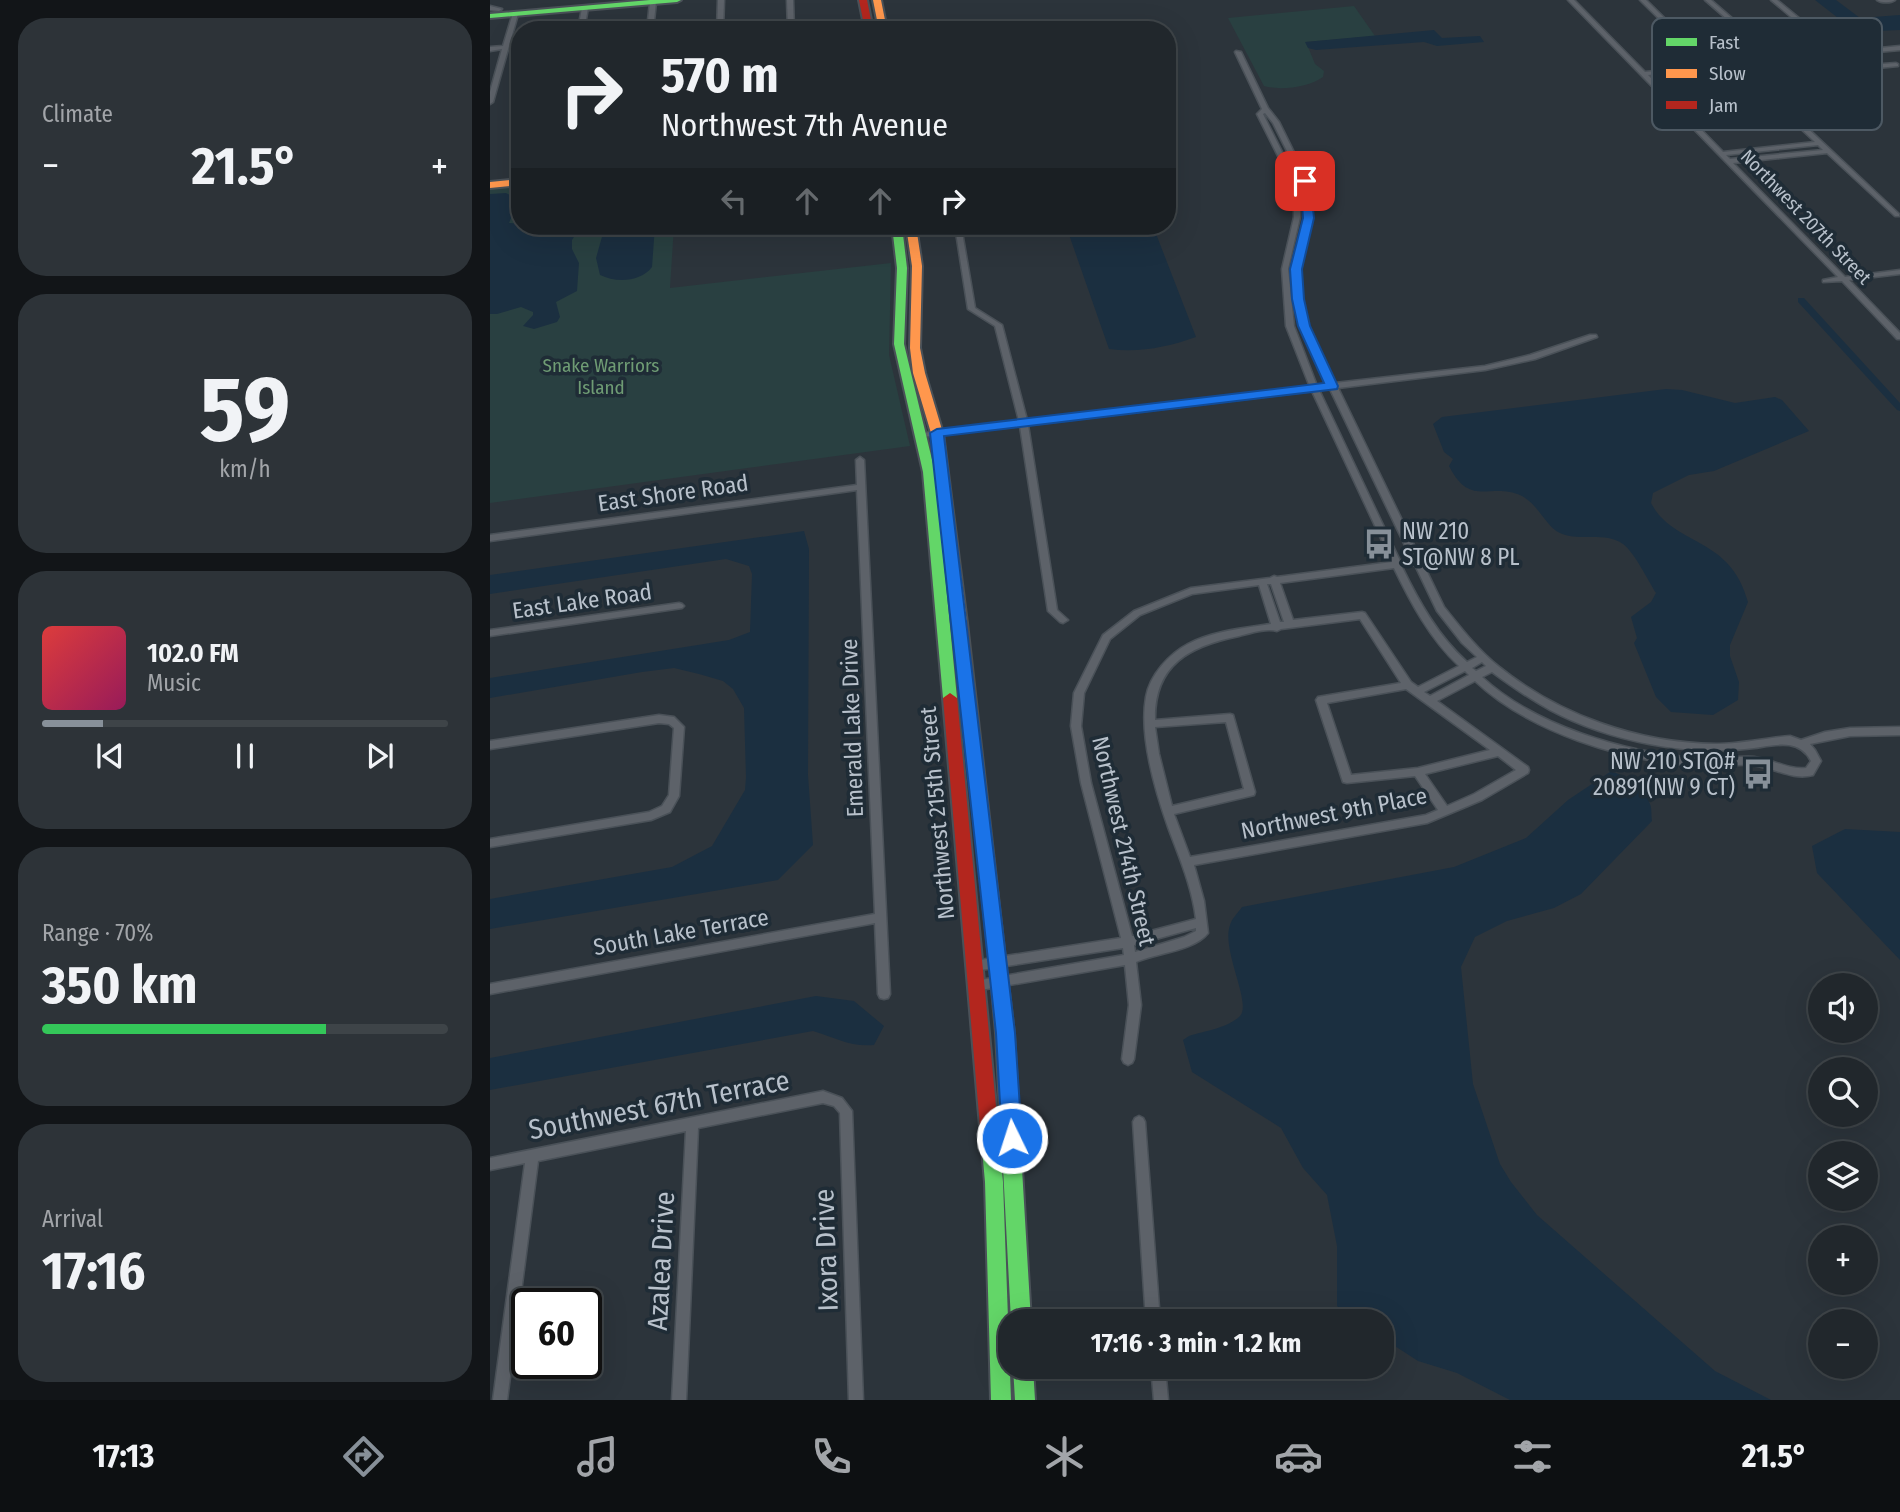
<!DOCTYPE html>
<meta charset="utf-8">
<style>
:root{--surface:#21272c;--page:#2d3338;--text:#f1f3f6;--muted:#a2a5a9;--line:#3e4448;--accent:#879099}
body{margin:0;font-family:"Fira Sans Condensed",sans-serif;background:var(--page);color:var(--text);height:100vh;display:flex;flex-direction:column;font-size:26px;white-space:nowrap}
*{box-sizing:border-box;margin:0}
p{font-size:23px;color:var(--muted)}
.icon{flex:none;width:38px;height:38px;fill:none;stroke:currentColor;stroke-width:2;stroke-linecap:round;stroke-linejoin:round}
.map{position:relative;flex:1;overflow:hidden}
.sheet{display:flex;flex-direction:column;gap:18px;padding:18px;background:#121518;width:490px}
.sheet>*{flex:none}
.top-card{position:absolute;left:21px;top:21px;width:665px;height:214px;border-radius:28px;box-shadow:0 7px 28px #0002,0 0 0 2px var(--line);background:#21272c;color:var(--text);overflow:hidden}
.buttons{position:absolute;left:1318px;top:973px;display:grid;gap:14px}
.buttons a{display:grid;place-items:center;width:70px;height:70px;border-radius:50%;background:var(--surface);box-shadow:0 7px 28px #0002,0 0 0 2px var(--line);font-size:35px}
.speed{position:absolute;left:21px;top:1288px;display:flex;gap:14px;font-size:35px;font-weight:700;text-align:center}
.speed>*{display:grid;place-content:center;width:91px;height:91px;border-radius:50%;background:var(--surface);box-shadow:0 7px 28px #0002,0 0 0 2px var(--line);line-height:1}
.speed .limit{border:4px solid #111;border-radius:10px;background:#fff;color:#111}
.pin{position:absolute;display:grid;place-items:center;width:60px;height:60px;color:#fff;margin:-30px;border-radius:14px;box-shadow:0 4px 10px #0006}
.me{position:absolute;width:77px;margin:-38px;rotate:356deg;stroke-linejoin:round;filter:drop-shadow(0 0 5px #0008)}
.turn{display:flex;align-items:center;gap:24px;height:147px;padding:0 35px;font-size:32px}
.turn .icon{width:91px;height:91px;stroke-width:2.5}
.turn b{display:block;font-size:49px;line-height:60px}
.lanes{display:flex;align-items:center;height:66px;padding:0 35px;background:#0003;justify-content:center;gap:35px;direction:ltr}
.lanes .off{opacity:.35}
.big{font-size:52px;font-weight:700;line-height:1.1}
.sheet .card{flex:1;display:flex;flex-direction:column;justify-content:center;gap:10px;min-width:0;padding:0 24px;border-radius:28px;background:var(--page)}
.sheet .dial{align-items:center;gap:0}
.dial b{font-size:91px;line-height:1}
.song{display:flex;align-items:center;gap:21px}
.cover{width:84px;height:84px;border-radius:10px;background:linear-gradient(135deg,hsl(0 70% 55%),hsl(330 70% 35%))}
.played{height:7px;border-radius:4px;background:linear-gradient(90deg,var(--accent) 15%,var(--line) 15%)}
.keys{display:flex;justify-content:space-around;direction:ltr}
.heat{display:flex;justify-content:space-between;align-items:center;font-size:38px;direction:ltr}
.charge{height:10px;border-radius:5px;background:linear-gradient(90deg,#34c759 70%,var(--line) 0)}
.trip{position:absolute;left:508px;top:1309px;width:396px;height:70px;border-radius:28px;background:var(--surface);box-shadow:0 7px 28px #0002,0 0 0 2px var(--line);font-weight:700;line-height:70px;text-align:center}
.dock{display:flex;height:112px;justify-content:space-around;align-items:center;background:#0d1012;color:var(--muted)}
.dock .icon{width:49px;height:49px}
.dock .on{color:var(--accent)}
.dock b{font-size:32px;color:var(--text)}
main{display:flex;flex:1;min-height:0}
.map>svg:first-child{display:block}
.green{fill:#294041}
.water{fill:#1b2f40}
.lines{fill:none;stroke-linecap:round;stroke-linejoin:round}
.canal{fill:#1b2f40;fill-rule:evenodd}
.street-casing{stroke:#4a5158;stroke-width:3}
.fast-casing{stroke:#4a5158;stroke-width:4}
.slow-casing{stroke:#4a5158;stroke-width:4}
.jam-casing{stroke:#4a5158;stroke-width:4}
.street{fill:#5d6269;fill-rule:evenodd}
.fast{fill:#63d668;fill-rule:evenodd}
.slow{fill:#ff974d;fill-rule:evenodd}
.jam{fill:#b3261e;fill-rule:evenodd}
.route{fill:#1a73e8;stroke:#114b97;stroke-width:2}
.labels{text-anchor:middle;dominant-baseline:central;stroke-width:7;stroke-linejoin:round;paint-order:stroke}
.far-street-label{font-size:19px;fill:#b8c1cb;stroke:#1f2c36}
.far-park-label{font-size:19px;fill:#6f9c74;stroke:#1f2c36}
.street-label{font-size:23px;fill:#b8c1cb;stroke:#1f2c36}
.poi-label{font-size:23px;fill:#b8c1cb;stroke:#1f2c36;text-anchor:start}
.near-street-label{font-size:28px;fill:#b8c1cb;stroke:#1f2c36}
.key{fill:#1f2c36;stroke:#4d5963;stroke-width:2}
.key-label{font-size:19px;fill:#b8c1cb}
</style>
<main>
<section class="sheet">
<div class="card"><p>Climate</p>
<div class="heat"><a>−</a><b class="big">21.5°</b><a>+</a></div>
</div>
<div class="card dial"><b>59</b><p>km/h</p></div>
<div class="card">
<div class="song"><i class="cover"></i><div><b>102.0 FM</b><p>Music</p></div></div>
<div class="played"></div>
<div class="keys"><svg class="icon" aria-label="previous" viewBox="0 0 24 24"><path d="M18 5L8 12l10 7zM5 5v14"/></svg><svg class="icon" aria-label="pause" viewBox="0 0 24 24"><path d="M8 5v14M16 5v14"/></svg><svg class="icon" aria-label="next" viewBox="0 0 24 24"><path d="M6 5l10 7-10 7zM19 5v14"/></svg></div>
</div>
<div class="card"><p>Range · 70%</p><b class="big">350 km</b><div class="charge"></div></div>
<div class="card"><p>Arrival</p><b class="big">17:16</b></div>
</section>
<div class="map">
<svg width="1410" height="1400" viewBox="0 0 1410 1400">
<rect width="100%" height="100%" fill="#2c343b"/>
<!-- green -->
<path class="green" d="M864,6L885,36L816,42L825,64L834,71L833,77C819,87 791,91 774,86L738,18Z
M30,185V226H184L180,288L401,263L399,355L420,446L0,503V188Z"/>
<!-- water -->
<path class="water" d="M1325,0H1346L1370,18L1410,15V30L1366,32Z
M944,30L952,38L990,36L994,42L947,46L934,42L826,50L818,48L815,42Z
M16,193L24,197V211L19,223L91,226L82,240V249L89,263L87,291L66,302L70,317L67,322L44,329L33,326L43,315V312L31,307L7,314H0V194Z
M115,226H165L162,267C151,282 126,283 110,275L106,258Z
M576,226H663L706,337C678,347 649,353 619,349Z
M1176,389L1192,390L1245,403L1285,397L1292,400L1319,431L1224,471L1199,475L1163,493L1161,503C1184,547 1240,535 1258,602L1240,645V656L1249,682L1248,700L1223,715L1181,712L1166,697L1144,643L1147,638L1141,617L1161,602L1166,593C1158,580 1144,552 1133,544C1115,531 1090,542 1070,533C1056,527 1049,505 1032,496C1000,481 981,509 959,466L963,459L954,452L943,424L952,417Z
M314,531L319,549L318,775L323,845L288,880L0,929V899L182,867L222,846L255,790L256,777L254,708L243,689L233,681L209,674L184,668L152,672L0,698V678L239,640L260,632L262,574L259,566L236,559L0,594V575Z
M1120,772C1134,773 1155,789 1160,804C1162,808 1161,816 1162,821L1091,894L1064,908L1017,921L985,937L971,967L983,1084L1010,1164L1021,1182L1047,1215L1225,1371L1281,1400H1020L967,1373L928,1361L891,1337V1321H864L847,1306V1246L837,1195L813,1168L791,1128L702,1072L693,1040L699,1036C714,1031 738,1028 750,1016C762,1003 731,950 740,925C742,918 748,913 752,907L964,867L1036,838L1078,800Z
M1355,829L1410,832V960L1327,873L1322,846Z
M326,996L364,1001L394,1026L384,1045C359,1047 347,1038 323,1031L0,1090V1058Z"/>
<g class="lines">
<!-- canal -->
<path class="canal" d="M1308,298H1314L1410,403V411L1407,410L1308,302Z"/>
<!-- street casing -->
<g class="street-casing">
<path id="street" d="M163,0L166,2L163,30H157L160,2Z
M228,0H234L233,30H227Z
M297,0H303L304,30H298Z
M1078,0H1084L1155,72L1217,66L1150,0H1156L1222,65L1283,59L1215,0H1221L1289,59L1344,53L1281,0H1287L1350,52L1410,46V50L1353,55L1363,64L1360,66L1262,76L1409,214V216H1405L1337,153L1243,163L1355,277L1410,270V274L1359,280L1410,333V339H1407L1352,281L1333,282V280L1348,277ZM1347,56L1355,63L1257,73L1254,75L1325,142L1233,152L1158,75ZM1328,145L1333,150L1240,159L1236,155Z
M1387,0H1405C1401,3 1391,3 1387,0Z
M0,6L12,9L9,11L0,10Z
M95,6L98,8L94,30H88L92,8Z
M23,13L28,14L3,102L0,104V92L12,49L0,51V47L13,46Z
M746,51L751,52L778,108L789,122L818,181L821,218L809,269L812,299L818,326L845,383L995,366L1040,355L1100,335H1106L1107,337L1045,359L995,370L848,388L954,607C971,628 987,649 1008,666C1069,715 1147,743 1226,744C1251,744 1275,738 1300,736L1311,740L1335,732L1360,728L1410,727V735L1360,736L1320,744L1325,750L1331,761L1323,775C1301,781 1282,766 1260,765C1242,764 1224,768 1206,766C1133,761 1039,732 985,681L947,701L1038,767L1039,770L1038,773L992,800L937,823L704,865L714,901L718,933C704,951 666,953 646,962L651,1005L644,1059L642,1063L638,1065L634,1063L632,1059L639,1005L635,965L485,991L481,990L479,986L481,982L485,981L634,955L633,948L484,971L480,970L478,966L480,962L484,961L631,938L591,783L581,726L584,693L613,635L644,611L701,588L780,578L784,576L787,577L902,562L822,391L538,425L567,610L578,620L573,623L570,622L558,611L530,426L432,437L428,435L432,433L529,421L505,326L478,309L465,226H471L485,308L512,325L537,420L820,387L796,326L792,269L804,217V198L800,180L767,114L772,109L745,52ZM775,113L783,123L812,181L815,218L803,269L804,299L810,326L838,384L827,386L804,326L798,269L810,217V198L806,180L773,114ZM840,389L922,560L910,561L829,390ZM925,565L947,611L972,643L987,657L977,662C948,636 929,602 912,567ZM904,568C921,603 940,639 969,666L928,687L921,682L875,613L872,612L803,620L790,583ZM777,584H781L794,622H790ZM769,585L781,624C754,628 723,631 698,644C679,654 660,675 656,697C649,736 665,790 678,827C689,857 702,886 706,919L642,936L601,783L591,726L594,693L620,639L650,615L702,594ZM870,619L911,683L828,697L826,700L852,779L853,782L857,783L925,776L948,810L936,815L700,857L684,814L760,796L764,795L765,792L743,715L740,714L665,720C664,664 700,646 749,636C761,633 776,628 787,631L791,629ZM992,662L996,666L986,671L982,668ZM975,671L979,675L940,696L934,692ZM1002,672C1021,686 1040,699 1060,710C1118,741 1199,757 1264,748C1285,745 1309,738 1321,761L1316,768C1298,770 1282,759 1264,757C1244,756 1224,760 1205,758C1134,752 1045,726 992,677ZM916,689L1000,750L928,768L861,775L837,703ZM736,722L754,789L682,806L669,754L665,727ZM1008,756L1026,770L984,794L957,806L935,774ZM706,928V931L694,937L645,952L644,945Z
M1406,63L1408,64V66L1367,70L1364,68L1367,66Z
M370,457L374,460L400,994L398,998L394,999L390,998L388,994L385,923L0,994V984L385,914L367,490L0,541V535L367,485L366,460Z
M189,603L192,604L194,606L192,608L0,636V630Z
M169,715L184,717L194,727L189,796L180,812L161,820L0,847V839L159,812L172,806L179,795L184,728L179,724L169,723L0,749V741Z
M333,1091L352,1098L362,1111L373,1400H359L350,1113L344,1106L333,1103L208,1128L196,1400H182L196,1131L48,1161L17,1400H3L35,1163L0,1170V1158Z
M649,1116L653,1118L655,1122L670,1321H656L643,1122L645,1118Z
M661,1367H675L678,1400H664Z"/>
</g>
<!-- fast casing -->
<g class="fast-casing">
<path id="fast" d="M160,0H191L187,2L0,18V14Z
M402,226H412L417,268L414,344L445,472L467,698L460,703L453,698L433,472L404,344L407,268Z
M508,960L514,962L516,967L524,1033L541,1321H521L506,1033L500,967L502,962Z
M500,1129L506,1132L509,1138L513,1182L521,1400H501L495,1182L491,1138L494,1132Z
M523,1367H543L545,1400H525Z"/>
</g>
<!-- slow casing -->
<g class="slow-casing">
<path id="slow" d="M383,0H391L397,30H389Z
M30,179V185L0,188V182Z
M416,226H426L432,266L430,348L435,373L453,433L477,623L470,628L463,623L441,433L423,373L420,348L422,266Z"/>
</g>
<!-- jam casing -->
<g class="jam-casing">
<path id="jam" d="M369,0H377L383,30H375Z
M470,618L477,623L516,967L514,972L508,974L502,972L500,967L463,623Z
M460,693L467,698L509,1138L506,1144L500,1147L494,1144L491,1138L453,698Z"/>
</g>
<!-- street -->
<use href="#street" class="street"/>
<!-- fast -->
<use href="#fast" class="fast"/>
<!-- slow -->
<use href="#slow" class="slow"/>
<!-- jam -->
<use href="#jam" class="jam"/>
</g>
<!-- route -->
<path class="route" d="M815,178L820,181L824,218L812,269L814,299L820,326L848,386L847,389L454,436L525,1033L532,1138L529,1145L522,1148L515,1145L512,1138L506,1033L440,433L447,429L834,383L808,326L802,299L800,269L813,218L810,181Z"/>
<!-- icons -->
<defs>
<g id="bus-bare" transform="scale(2.415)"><path d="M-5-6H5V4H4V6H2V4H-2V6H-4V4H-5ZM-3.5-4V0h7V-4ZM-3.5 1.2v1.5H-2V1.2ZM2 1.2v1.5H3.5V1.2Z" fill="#879099" stroke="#1f2c36" stroke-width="2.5" paint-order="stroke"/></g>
</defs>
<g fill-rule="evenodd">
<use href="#bus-bare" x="889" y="544"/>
<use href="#bus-bare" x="1268" y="774"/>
</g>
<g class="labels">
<!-- far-street labels -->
<g class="far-street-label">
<text transform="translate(1316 217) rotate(46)">Northwest 207th Street</text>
</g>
<!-- far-park labels -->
<g class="far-park-label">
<text x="111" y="365">Snake Warriors<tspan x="111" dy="22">Island</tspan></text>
</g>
<!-- street labels -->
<g class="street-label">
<text transform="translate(183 493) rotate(-8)">East Shore Road</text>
<text transform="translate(92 601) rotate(-8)">East Lake Road</text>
<text transform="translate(362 728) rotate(-92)">Emerald Lake Drive</text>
<text transform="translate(447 813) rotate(-95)">Northwest 215th Street</text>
<text transform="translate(844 813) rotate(-11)">Northwest 9th Place</text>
<text transform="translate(634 841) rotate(77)">Northwest 214th Street</text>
<text transform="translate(191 932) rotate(-10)">South Lake Terrace</text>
</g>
<!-- poi labels -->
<g class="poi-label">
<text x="912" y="531">NW 210<tspan x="912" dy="26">ST@NW 8 PL</tspan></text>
<text x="1245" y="761" text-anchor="end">NW 210 ST@#<tspan x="1245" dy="26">20891(NW 9 CT)</tspan></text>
</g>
<!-- near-street labels -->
<g class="near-street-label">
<text transform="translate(169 1105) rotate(-11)">Southwest 67th Terrace</text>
<text transform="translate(336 1250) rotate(-92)">Ixora Drive</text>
<text transform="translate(171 1261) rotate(-87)">Azalea Drive</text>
</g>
</g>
<!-- legend -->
<rect x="1162" y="18" width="230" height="112" rx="10" class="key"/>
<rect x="1176" y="38" width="31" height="8" fill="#63d668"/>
<rect x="1176" y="69" width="31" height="9" fill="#ff974d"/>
<rect x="1176" y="101" width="31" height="8" fill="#b3261e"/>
<g class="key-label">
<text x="1219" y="49">Fast</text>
<text x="1219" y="80">Slow</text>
<text x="1219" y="112">Jam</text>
</g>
</svg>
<div class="buttons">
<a><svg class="icon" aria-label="sound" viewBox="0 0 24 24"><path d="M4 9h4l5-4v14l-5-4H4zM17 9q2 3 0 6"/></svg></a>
<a><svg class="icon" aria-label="search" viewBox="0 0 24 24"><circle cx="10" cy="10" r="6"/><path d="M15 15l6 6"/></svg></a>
<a><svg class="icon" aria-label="layers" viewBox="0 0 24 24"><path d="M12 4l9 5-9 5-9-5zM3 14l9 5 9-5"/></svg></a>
<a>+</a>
<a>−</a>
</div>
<div class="speed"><div class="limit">60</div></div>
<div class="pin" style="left:815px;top:181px;background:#d93025"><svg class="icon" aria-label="arrive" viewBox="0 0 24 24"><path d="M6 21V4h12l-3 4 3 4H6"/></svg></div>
<svg class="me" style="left:522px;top:1138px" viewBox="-20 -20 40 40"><circle r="17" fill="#1a73e8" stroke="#fff" stroke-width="3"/><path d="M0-11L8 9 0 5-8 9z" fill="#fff"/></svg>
<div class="trip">17:16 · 3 min · 1.2 km</div>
<div class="top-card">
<div class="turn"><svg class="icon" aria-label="right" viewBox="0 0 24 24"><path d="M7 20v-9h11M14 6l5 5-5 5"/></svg><div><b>570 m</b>Northwest 7th Avenue</div></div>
<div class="lanes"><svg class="icon off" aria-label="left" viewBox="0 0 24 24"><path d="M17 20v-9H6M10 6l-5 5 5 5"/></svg><svg class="icon off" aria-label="ahead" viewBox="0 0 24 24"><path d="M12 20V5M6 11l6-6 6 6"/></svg><svg class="icon off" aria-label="ahead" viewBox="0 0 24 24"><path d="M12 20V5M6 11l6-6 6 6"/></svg><svg class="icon" aria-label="right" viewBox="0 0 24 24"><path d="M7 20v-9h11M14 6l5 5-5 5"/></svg></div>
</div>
</div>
</main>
<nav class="dock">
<b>17:13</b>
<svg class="icon on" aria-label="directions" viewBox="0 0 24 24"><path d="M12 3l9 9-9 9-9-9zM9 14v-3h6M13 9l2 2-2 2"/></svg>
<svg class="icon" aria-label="music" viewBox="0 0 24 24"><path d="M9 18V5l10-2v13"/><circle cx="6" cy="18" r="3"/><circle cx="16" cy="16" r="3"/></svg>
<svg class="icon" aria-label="phone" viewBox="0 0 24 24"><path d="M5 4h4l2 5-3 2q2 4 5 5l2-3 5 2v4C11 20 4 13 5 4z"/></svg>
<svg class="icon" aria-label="climate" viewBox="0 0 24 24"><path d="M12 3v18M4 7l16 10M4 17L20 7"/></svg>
<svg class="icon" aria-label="car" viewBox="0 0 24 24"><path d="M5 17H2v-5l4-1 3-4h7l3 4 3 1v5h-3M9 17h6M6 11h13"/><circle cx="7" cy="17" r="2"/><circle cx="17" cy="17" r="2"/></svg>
<svg class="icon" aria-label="filters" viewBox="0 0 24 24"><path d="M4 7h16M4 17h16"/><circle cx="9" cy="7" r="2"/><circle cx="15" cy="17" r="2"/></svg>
<b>21.5°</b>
</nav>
